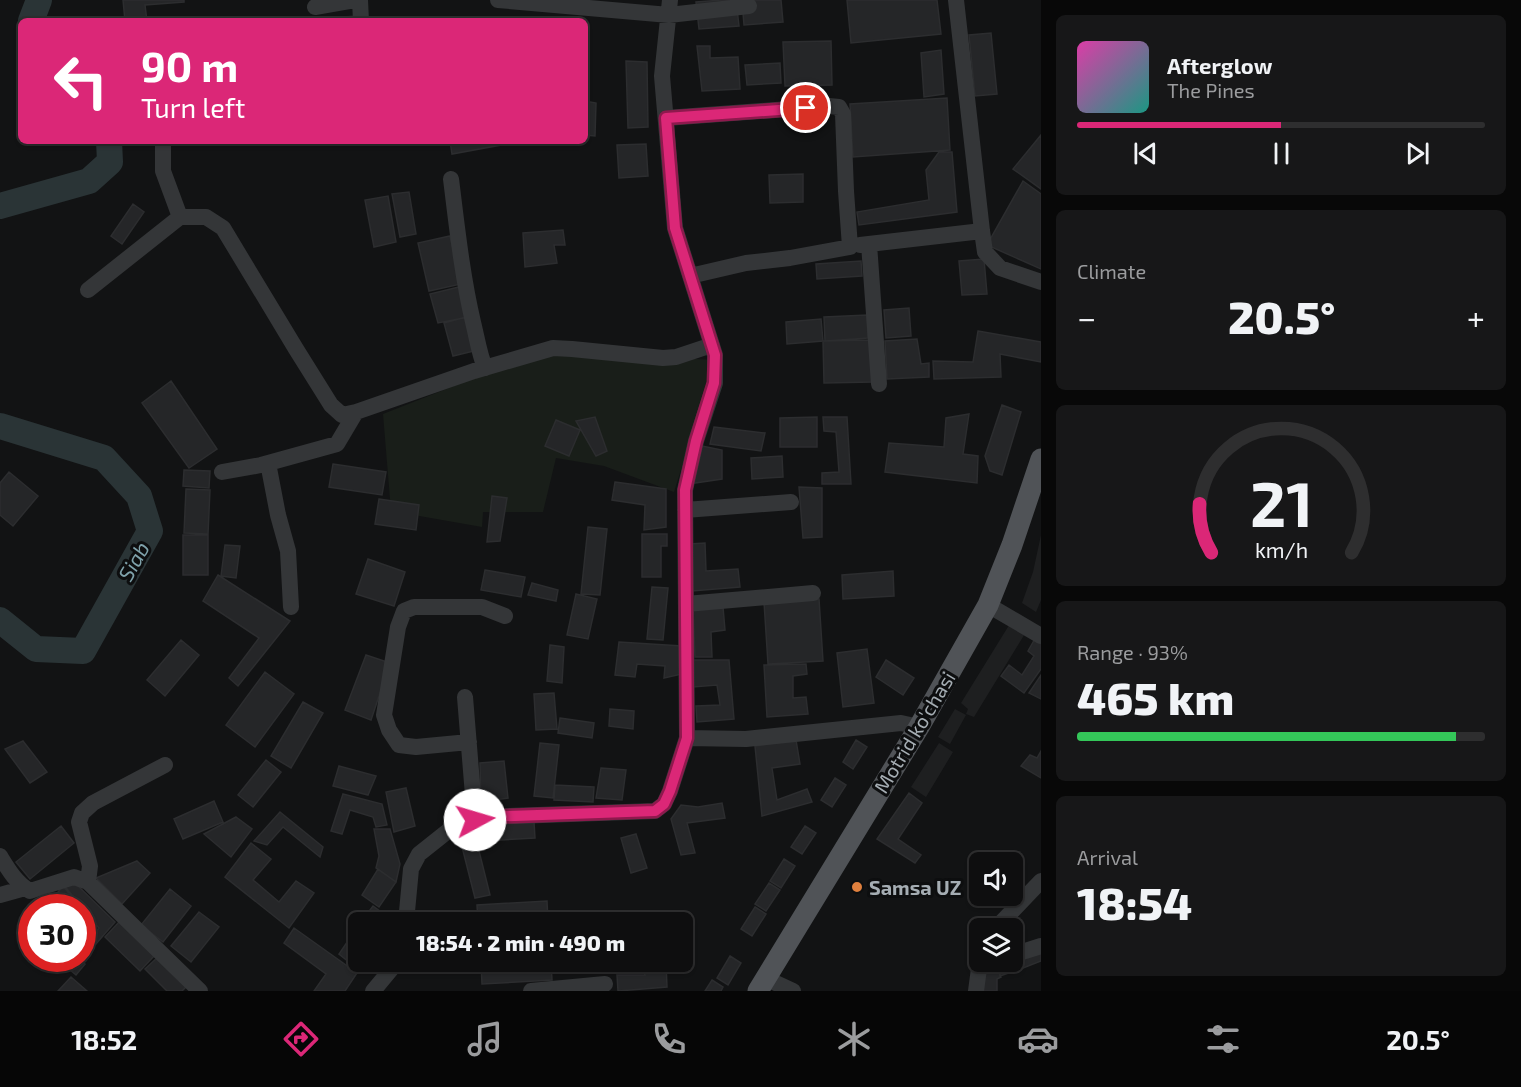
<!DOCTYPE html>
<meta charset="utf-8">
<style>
:root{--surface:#0e0e0f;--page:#171718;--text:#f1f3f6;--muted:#9b9c9e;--line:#2e2e2f;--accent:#db2777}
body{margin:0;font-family:"Exo 2",sans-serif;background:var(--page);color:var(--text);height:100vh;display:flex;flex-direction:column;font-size:22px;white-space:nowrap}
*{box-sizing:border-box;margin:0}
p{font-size:20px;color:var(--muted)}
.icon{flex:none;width:33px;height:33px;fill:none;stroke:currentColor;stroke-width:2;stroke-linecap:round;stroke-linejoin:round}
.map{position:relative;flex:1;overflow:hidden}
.details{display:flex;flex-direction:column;gap:15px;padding:15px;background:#080808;width:480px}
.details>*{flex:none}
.hud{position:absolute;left:18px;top:18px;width:570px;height:126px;border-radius:9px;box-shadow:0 2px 4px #0004,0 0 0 2px var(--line);background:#db2777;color:#fff;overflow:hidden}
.tools{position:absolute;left:969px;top:852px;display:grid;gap:12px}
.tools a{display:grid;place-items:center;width:54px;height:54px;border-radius:9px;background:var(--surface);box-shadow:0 2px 4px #0004,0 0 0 2px var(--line);font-size:30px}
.speed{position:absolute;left:18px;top:894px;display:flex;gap:12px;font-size:30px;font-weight:700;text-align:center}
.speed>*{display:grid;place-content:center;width:78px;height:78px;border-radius:50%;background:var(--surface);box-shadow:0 2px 4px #0004,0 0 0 2px var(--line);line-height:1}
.speed .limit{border:9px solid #d22;background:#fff;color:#111}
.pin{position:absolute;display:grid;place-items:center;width:51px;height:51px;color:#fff;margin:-26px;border:3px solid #fff;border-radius:50%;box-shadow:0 2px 6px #0007}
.me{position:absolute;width:66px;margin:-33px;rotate:84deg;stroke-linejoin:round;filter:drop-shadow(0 0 4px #0008)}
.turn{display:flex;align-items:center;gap:21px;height:126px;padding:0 24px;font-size:27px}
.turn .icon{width:78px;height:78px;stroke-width:2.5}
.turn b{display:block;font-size:42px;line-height:51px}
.big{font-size:45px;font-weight:800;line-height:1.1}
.details .widget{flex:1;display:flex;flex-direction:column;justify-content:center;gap:9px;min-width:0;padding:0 21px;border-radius:9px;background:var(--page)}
.details .dial{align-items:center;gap:0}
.dial svg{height:156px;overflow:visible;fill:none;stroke:var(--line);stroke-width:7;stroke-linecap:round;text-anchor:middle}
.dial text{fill:var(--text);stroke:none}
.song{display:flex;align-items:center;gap:18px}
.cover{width:72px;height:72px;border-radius:9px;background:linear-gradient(135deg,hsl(320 70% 55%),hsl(170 70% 35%))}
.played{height:6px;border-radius:3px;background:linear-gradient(90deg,var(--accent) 50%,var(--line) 50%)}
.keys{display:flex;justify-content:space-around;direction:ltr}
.heat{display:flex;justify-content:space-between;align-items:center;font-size:33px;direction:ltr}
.charge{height:9px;border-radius:4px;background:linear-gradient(90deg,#34c759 93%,var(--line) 0)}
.trip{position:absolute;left:348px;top:912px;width:345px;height:60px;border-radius:9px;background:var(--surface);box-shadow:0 2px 4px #0004,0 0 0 2px var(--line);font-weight:800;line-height:60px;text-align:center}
.tab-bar{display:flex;height:96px;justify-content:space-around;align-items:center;background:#060606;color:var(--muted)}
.tab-bar .icon{width:42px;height:42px}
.tab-bar .active{color:var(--accent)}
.tab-bar b{font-size:27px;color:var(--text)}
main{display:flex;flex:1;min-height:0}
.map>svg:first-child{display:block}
.built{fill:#1e1f20}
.green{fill:#191e19}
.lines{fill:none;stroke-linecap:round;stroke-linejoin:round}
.river{stroke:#2a3436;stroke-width:26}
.building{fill:#252628;stroke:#2c2d2f;stroke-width:1.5}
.minor{stroke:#343638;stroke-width:16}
.major{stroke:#505357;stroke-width:21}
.route-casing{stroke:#8e194d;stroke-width:15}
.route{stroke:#db2777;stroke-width:10}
.poi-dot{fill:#df803e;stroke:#0d0e0f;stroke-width:2}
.labels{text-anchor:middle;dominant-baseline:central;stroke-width:6;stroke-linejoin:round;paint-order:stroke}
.street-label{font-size:20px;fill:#a5adb3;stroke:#0d0e0f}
.poi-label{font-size:20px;font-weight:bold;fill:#a5adb3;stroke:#0d0e0f;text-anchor:start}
.water-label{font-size:21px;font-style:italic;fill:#7fa2ab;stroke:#0d0e0f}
</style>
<main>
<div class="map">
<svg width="1041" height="991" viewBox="0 0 1041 991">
<rect width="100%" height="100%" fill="#121314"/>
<!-- built -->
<path class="built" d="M1041,535V600L1036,612L1022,603L1033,572Z
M1011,622L1026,632L974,717L966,714L968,709L961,703Z
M955,709L966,715L950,744L938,737Z
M939,743L953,752L926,797L911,787Z"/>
<!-- green -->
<path class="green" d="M559,352L715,360L674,492L604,466L556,458L543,512H483L482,527L391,511L383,414L502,367Z"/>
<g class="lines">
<!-- river -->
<path class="river" d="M31,21L39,0
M0,206L89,181L110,162L109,141
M0,426L104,458L139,496L150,531L83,651L36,649L0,620"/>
</g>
<!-- building -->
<path class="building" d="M123,0H184V2L145,5L147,21H125Z
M722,0H736L739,26L699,29L696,2Z
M755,0H781L783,22L744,25L742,1Z
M847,0H937L941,34L851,43Z
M357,16V21H344V17Z
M81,17L113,19V21H81Z
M991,33L997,94L975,96L969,35Z
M831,41L832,85L785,86L783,42Z
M697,46H710V58L738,57L740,89L702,91Z
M941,50L944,94L924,97L921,53Z
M626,61L647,62L648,127L628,128Z
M780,63L781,83L747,85L745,65Z
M947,98L950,150L853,157L850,104Z
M585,101L596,103L595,136L585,135Z
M1041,135V189L1013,169Z
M450,141H511L512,143L452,154Z
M646,144L648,176L619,178L617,145Z
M939,152H952L957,212L859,225L857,212L929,200L926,170Z
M803,174V202L770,203L769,175Z
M1023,181L1041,194V269L987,245Z
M409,192L416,234L400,237L392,194Z
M388,196L396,242L374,247L365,200Z
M133,204L144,212L122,244L111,236Z
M563,230L565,245H554L557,263L525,267L523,233Z
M450,236L461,284L429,291L418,243Z
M984,259L987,294L962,295L959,261Z
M861,261L862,276L817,279L816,264Z
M459,287L468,317L438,323L430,294Z
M909,308L911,336L886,338L884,310Z
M867,315L868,338L825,341L824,317Z
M466,317L474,351L453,356L444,323Z
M821,319L823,341L787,344L786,322Z
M978,331L1041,342V362L1000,354L1001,377L934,379L933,361L973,362Z
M917,339L921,364L929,363V377L887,379L885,341Z
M872,340L873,382L824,383L823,341Z
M171,381L217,449L189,468L142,403Z
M1002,405L1021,412L1002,475L990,471L985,456Z
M969,414L963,454L978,456L977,483L885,472L889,443L944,447L946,418Z
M595,417L607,451L596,456L576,421Z
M817,417V447H780V418Z
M823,417H847L851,484H822V473L839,472L836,432L824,431Z
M556,420L580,430L569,456L545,446Z
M714,427L765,433L761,451L710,444Z
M697,445L722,450V479L688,484Z
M782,456L783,477L752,479L751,458Z
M333,464L386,472L382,495L329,487Z
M184,470L210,471L209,488L183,486Z
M9,472L38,496L13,526L0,515V483Z
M615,482L666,489V527L644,530L645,505L612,500Z
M799,487L822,488V537L803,538Z
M186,489L210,490L208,534L184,533Z
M492,496L507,498L500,541L487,542Z
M379,499L419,505L416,530L375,524Z
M588,527L607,529L600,595L581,594Z
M642,534H667V546H661V577H642Z
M183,535H208V575H183Z
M705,543L706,571L738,569L740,587L692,591L689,544Z
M225,545L240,546L236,578L221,576Z
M368,559L405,572L394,606L356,594Z
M485,570L525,577L521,597L481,590Z
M893,571L894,596L843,599L842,575Z
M218,575L290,621L238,686L229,678L259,638L203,601Z
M532,583L558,590L556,601L528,595Z
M652,587L668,588L663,640L647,639Z
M576,594L597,599L588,639L567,635Z
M819,599L823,661L768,664L764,602Z
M693,607H723L725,630L711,632L712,657H695Z
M1036,637L1041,640V669L1024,693L1001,676L1009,665L1022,675L1034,656L1028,651Z
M181,640L199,655L165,696L147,680Z
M619,642L682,646V674L664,678L665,666L637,664L635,677L615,675Z
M550,645L564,647L562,683L547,681Z
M867,649L874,703L843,707L837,653Z
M366,655L390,663L371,720L345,710Z
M693,660H729L734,719L697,722L696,706L720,705L717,685L693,687Z
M886,660L914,678L903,695L876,677Z
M806,664L807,674L793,676V698L806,697L808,714L767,717L764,665Z
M265,672L294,694L255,747L226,725Z
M1041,675V699L1029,693Z
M554,693L557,729L536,730L534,694Z
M303,702L323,713L291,768L271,756Z
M610,709L634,711L633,729L609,726Z
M560,718L594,723L592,738L558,733Z
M796,740L800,764L772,768L777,800L807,789L812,802L762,816L755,746Z
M856,740L867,747L853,769L843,762Z
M23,741L47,772L30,783L5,749Z
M540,743L559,745L553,798L534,796Z
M1041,751V778L1021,766L1030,755L1037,758Z
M266,760L281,772L253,807L238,795Z
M504,761L508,798L481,802L480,763Z
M339,766L376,776L368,795L333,786Z
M601,768L626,770L622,800L596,798Z
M835,778L846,785L832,807L821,800Z
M555,785L594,787L593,802L554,800Z
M406,788L415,826L394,832L386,792Z
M909,793L922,803L898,839L921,855L915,863L877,839Z
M343,794L382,804L387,825L376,827L373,817L350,810L342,834L331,831Z
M214,801L223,822L183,839L174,819Z
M722,803L725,818L687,823L695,853L681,855L671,819L681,805L698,807Z
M280,812L323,847L320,857L283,827L267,845L254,841Z
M236,817L252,829L231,857L204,834Z
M534,822L535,838L485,841V823Z
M61,826L74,843L30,879L16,862Z
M805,826L816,833L802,854L791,847Z
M374,829H390L400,864L396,882L376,868L379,856Z
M474,831L490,895L475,898L459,835Z
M636,834L647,868L631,873L621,838Z
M251,843L271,859L253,880L279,902L296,881L314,893L289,928L225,877Z
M784,859L795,866L781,888L770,881Z
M137,861L150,873L122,904L96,878Z
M378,869L396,882L379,907L362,895Z
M73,881L115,922L96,944L91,939L99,928L63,884Z
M769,883L780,890L766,911L755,904Z
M63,886L77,903L73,908H45Z
M170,889L191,906L163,942L141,925Z
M547,901L548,922H478L477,905Z
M373,906L395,922H361Z
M755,907L766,914L752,936L741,929Z
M199,912L219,927L191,962L171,946Z
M120,921L155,955L140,971L105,937Z
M358,926V962H367L360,971L339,954Z
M294,928L357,973L345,991H314L326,974L284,943Z
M1041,950V961L1023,968L1019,957Z
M159,956L187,986L182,991H167L145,969Z
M730,956L741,963L728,985L717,978Z
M1019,957L1023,968L1000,976L997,965Z
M56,958H78L85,964L76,975Z
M481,962H551L552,980L482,984Z
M651,962H666L667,987L618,991L617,975H645L642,964Z
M983,965H997L1001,977L997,979V991H982Z
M71,977L87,991H58Z
M712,980L723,987L721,991H705Z"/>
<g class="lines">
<!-- minor -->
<path class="minor" d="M360,0L361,21
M498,0L669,15L749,6
M670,0L662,76L675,228L715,355V383L696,441L685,490L687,738
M956,0L982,231L985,252L1000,268L1041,282
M315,7L355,0
M666,118L829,106L839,107L843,114L846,191L850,247L790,258L746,263L690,276
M163,141V171L180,217
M451,179C457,227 462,275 473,322C477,338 479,353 485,368
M869,244L879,384
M860,245L982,231
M88,290L180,217H206L223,228L296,349L331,405L342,415L356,412L474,371L553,348L572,349L663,358L676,357L712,345
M268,463L278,515L288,551L291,607
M222,472L261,465L337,444L356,412
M685,510L791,502
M686,604L813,593
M988,605L1041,636
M465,697L475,820
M469,742L416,747L399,745L389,730L384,715L398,627L404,611L414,607H482L505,616
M0,856C8,869 16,883 30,891L74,877L88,882L200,991
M88,882L90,866L79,822L82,813L93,803L165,765
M0,895L25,888
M406,922L411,869L419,854L453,827L483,817L655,811L664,804L670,791L687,738L746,739L901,723L919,727
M996,928L1041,881
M1012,955L1041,946
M765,978L793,991
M373,991L393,967L395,962
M531,991L605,984
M976,991L980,961"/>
<!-- major -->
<path class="major" d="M758,991L919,727L988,605L1012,545L1041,459"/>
</g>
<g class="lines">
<!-- route casing -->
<g class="route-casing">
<path id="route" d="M475,820L483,817L655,811L664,804L670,791L687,738L685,490L696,441L714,383L715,355L675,228L666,118L806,108"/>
</g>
<!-- route -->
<use href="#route" class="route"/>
</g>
<!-- markers -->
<circle class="poi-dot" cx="857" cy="887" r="6"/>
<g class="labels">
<!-- street labels -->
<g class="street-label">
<text transform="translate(914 732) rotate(-59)">Motrid ko'chasi</text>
</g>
<!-- poi labels -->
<g class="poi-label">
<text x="869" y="887">Samsa UZ</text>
</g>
<!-- water labels -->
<g class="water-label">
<text transform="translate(133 561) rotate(-61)">Siab</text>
</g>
</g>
</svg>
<div class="tools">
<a><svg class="icon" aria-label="sound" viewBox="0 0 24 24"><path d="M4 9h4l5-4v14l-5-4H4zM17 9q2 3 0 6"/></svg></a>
<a><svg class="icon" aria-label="layers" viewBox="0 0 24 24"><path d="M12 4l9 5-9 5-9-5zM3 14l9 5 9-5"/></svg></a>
</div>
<div class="speed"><div class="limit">30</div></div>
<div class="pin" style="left:806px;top:108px;background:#d93025"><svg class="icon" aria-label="arrive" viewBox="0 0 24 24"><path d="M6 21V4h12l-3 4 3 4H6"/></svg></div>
<svg class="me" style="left:475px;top:820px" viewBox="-20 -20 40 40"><circle r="19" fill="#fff"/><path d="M0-13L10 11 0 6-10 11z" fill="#db2777"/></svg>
<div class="trip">18:54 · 2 min · 490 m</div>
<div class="hud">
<div class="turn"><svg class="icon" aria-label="left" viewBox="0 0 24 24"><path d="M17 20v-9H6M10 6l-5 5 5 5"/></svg><div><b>90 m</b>Turn left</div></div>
</div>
</div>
<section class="details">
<div class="widget">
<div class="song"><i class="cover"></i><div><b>Afterglow</b><p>The Pines</p></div></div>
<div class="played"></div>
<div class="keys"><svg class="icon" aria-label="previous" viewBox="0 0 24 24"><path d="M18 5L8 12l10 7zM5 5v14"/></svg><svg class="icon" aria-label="pause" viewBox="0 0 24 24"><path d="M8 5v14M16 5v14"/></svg><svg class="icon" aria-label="next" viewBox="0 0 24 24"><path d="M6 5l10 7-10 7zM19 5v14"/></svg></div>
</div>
<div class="widget"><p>Climate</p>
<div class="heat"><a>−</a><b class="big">20.5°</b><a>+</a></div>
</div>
<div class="widget dial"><svg viewBox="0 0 100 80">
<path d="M14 69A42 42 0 1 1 86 69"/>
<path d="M14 69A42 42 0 0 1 8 44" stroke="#db2777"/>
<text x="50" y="56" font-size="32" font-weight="700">21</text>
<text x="50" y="72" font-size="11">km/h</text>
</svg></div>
<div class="widget"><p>Range · 93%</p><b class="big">465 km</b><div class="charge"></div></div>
<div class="widget"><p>Arrival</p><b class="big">18:54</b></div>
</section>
</main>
<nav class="tab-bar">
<b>18:52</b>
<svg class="icon active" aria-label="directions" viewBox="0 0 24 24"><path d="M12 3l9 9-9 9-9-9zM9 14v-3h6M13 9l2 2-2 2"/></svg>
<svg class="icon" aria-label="music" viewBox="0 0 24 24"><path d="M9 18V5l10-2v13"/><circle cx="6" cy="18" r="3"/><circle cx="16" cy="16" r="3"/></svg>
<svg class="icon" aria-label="phone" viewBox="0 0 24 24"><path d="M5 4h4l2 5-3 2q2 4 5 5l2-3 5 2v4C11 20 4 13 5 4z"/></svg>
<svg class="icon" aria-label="climate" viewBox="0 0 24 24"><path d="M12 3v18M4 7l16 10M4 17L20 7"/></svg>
<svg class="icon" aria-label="car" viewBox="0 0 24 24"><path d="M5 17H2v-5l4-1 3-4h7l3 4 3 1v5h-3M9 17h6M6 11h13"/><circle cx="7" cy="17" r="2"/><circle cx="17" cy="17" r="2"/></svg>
<svg class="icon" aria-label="filters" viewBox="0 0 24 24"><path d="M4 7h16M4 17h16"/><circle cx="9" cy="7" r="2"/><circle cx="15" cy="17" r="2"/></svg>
<b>20.5°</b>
</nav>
